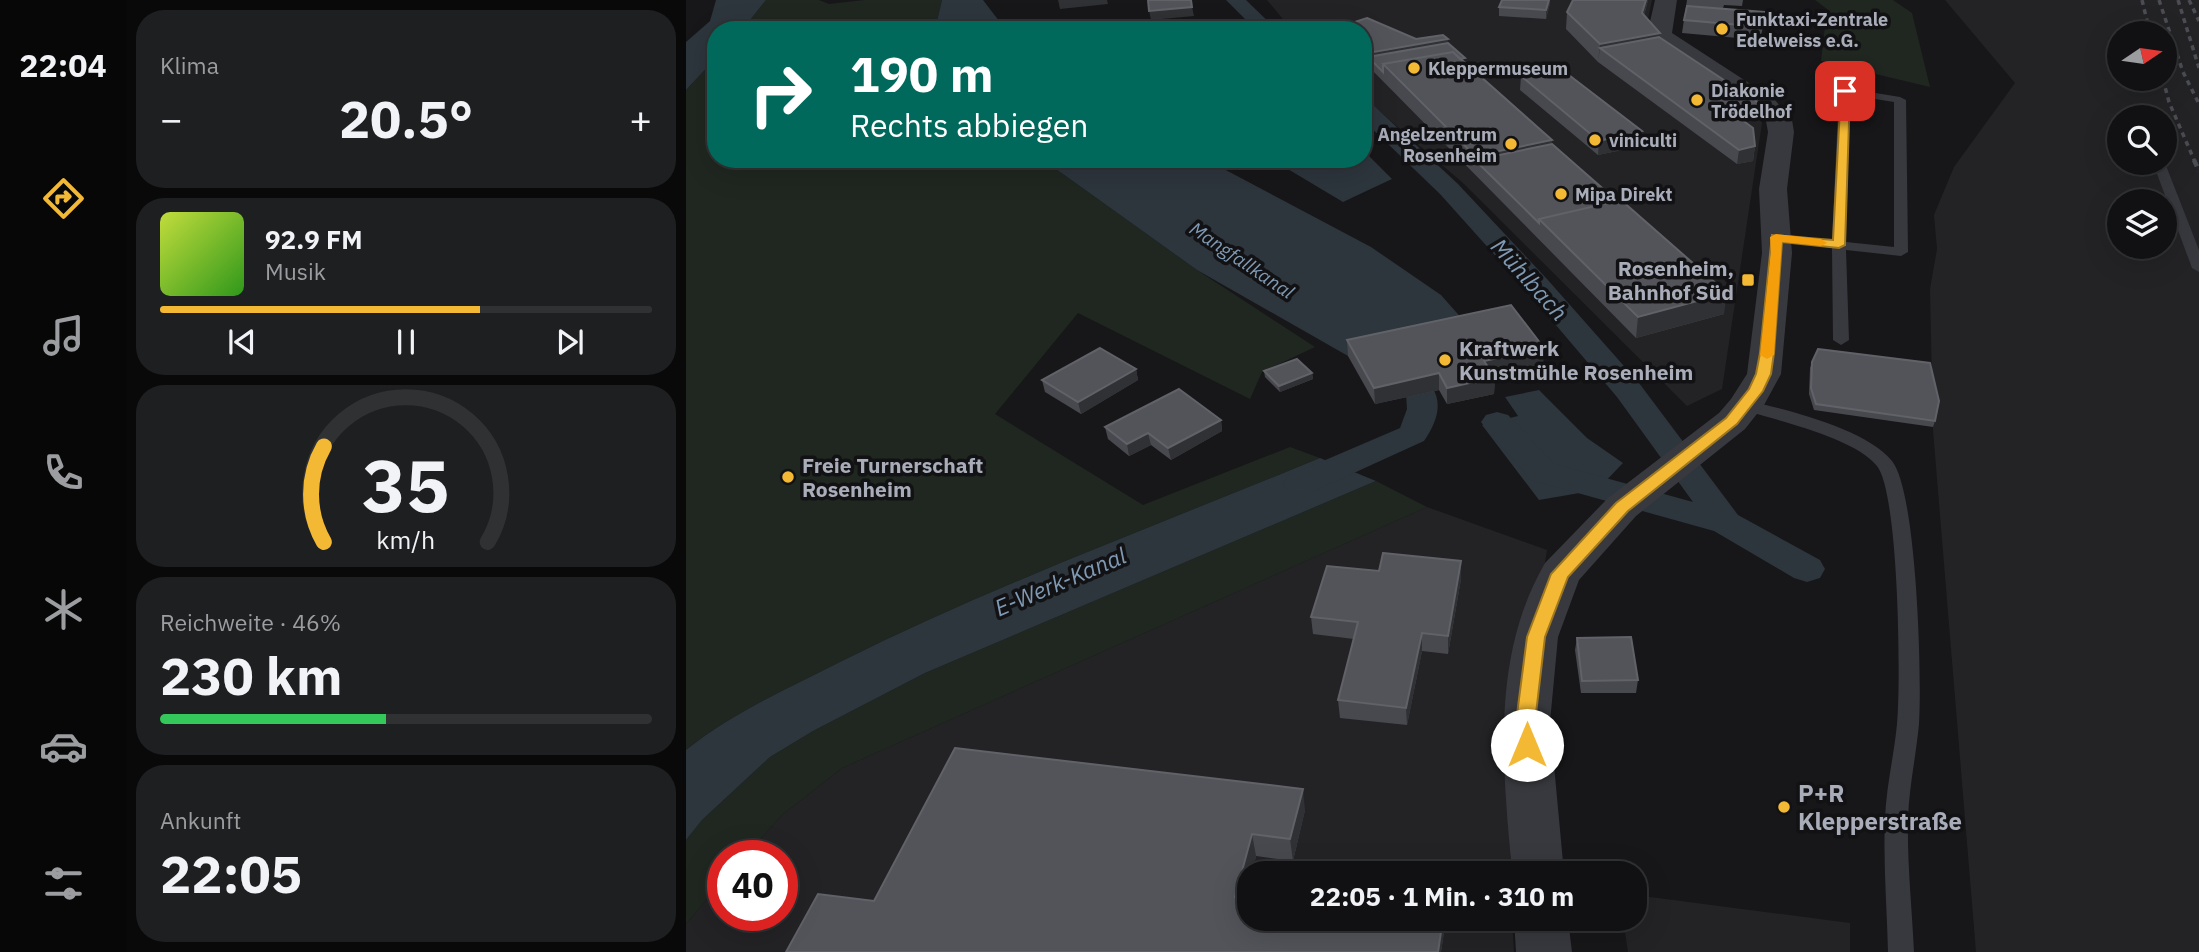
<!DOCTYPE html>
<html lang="de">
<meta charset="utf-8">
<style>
:root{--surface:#111113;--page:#1e1f21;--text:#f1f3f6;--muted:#9c9da0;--line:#303133;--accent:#f4b934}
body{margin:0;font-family:"IBM Plex Sans",sans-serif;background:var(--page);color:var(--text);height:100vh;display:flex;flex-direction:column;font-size:26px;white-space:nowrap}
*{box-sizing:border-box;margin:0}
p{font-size:23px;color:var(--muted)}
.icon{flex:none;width:38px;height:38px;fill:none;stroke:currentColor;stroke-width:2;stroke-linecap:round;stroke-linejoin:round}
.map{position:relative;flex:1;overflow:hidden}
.details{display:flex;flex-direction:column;gap:10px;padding:10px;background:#09090a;width:560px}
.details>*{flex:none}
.banner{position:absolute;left:21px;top:21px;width:665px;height:147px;border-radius:28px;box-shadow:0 7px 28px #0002,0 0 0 2px var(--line);background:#00695c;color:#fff;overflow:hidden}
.needle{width:46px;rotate:77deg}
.fabs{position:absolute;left:1421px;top:21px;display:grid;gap:14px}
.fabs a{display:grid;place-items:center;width:70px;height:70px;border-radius:50%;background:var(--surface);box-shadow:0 7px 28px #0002,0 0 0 2px var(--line);font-size:35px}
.speed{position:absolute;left:21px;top:840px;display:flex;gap:14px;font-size:35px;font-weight:700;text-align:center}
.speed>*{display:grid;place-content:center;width:91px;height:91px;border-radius:50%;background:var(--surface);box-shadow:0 7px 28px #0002,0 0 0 2px var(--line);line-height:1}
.speed .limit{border:10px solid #d22;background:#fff;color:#111}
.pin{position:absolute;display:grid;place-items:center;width:60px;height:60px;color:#fff;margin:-30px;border-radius:14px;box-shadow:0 4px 10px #0006}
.me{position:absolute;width:77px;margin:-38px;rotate:0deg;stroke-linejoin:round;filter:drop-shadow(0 0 5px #0008)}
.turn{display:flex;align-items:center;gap:24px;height:147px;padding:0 28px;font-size:32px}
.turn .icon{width:91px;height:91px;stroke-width:2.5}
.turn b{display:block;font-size:49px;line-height:60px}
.big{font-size:52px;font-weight:700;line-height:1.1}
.details .card{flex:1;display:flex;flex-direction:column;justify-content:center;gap:10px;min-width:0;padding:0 24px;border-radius:28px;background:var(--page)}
.details .dial{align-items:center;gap:0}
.dial svg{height:182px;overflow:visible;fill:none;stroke:var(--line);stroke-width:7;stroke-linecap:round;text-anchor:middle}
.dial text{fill:var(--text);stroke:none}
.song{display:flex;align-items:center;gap:21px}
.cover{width:84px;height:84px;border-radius:10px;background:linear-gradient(135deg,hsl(70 70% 55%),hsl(110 70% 35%))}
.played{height:7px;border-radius:4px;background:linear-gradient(90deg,var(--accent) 65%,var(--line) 65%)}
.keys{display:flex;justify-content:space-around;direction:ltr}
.heat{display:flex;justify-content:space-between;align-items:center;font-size:38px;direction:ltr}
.charge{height:10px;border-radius:5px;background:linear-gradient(90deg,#34c759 46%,var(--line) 0)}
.trip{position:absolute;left:551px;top:861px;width:410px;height:70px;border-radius:28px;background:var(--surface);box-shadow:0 7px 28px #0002,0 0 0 2px var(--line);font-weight:700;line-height:70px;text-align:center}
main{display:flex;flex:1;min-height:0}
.dock{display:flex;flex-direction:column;width:126px;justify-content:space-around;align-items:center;background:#070708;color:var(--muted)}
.dock .icon{width:49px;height:49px}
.dock .current{color:var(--accent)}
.dock b{font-size:32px;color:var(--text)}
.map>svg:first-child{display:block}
.built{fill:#232326;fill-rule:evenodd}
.green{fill:#1f2720}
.water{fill:#2d353d}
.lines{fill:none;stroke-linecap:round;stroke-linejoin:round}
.canal{fill:#2d353d;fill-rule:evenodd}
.service{fill:#38393e;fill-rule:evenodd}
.tertiary{fill:#38393e;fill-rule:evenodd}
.rail-far1{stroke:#4b4d53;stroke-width:3.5;stroke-dasharray:5 4.5;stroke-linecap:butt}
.rail{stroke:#4b4d53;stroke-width:4.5;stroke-dasharray:7 5;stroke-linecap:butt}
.wall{fill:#48494e}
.shaded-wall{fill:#303134}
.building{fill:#53545a;stroke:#606268;stroke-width:2}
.route{fill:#f4b934;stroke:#9f7822;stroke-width:2}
.slow{fill:#f59e0b}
.poi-dot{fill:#f4b934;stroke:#121214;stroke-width:2.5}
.labels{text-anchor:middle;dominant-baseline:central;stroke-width:7;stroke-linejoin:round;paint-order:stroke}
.far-poi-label{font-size:18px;font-weight:bold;fill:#a9adb9;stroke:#121214;text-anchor:start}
.far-water-label{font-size:19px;font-style:italic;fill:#809ab4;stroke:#121214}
.poi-label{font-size:21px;font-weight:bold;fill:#a9adb9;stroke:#121214;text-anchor:start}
.water-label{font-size:23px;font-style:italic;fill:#809ab4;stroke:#121214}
.near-poi-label{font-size:24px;font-weight:bold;fill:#a9adb9;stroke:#121214;text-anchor:start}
</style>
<main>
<nav class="dock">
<b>22:04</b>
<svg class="icon current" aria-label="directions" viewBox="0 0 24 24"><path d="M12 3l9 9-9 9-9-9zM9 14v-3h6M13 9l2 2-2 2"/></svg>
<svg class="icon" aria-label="music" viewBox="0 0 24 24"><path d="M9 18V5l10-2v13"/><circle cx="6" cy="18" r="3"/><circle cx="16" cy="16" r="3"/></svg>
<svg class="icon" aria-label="phone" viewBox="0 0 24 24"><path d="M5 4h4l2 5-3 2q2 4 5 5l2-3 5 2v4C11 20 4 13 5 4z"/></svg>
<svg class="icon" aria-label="climate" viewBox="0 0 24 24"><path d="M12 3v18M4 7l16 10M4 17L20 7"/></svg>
<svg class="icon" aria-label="car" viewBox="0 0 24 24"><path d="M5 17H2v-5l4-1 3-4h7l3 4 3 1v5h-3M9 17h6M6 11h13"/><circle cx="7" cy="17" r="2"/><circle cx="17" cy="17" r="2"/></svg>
<svg class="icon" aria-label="filters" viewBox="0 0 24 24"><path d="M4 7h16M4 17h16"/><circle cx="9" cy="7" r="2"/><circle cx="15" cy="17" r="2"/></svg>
</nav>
<section class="details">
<div class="card"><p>Klima</p>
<div class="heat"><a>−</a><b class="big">20.5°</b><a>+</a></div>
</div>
<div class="card">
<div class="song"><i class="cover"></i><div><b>92.9 FM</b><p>Musik</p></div></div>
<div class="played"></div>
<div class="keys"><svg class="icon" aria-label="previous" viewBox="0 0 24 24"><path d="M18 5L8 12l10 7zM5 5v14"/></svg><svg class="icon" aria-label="pause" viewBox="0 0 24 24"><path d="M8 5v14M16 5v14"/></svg><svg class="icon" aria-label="next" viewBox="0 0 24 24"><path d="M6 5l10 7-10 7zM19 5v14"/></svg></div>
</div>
<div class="card dial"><svg viewBox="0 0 100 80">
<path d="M14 69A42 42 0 1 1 86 69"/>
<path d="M14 69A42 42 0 0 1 14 27" stroke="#f4b934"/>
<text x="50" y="56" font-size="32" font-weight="700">35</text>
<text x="50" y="72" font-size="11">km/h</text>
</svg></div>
<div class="card"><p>Reichweite · 46%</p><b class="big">230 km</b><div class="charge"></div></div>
<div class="card"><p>Ankunft</p><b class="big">22:05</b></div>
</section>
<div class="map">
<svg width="1513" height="952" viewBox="0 0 1513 952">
<rect width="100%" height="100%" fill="#171719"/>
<!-- built -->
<path class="built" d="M581,0H966L960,29L1069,111L1076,123L1036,389L1001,406L777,183L677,97V30H606Z
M1259,0H1513V952H1290L1247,430L1244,289L1251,249L1248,215L1268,167L1329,83ZM1433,33H1479V79H1433ZM1433,117H1479V163H1433ZM1433,201H1479V247H1433Z
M741,507L861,550L821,784L825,873H564V919H826L828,952H0V924L37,880V915H96V856H59L96,815L156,768Z
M949,895L1164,923V952H942L937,919H948Z"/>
<!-- green -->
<path class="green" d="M80,0H133L143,4L178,0H256L249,30H56Z
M1129,0H1207L1226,13L1244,87L1135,61L1141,9Z
M30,58V159H356L511,270L629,347L576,372L564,399L392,313L309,414L457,505L604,447L634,458C474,524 311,584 156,661C103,688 47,712 0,750V90Z
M690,481L741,507L156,768L96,815L59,856H37V880L0,924V840L16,820L84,757L127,731L239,673Z"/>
<!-- water -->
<path class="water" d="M30,0H80L56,30H30V58L0,90V42L24,21Z
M256,0H297L320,30H249Z
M383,19L470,30H376L364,22Z
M677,150L706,179L657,202L585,159H677Z
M356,159H519L685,247L755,295L786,330L662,356L511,270Z
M853,390L901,438L937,463L911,490L853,500L796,425L832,416L819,397Z
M634,458L690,481L239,673L127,731L84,757L16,820L0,840V750C47,712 103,688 156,661C311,584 474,524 634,458Z"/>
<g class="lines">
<!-- canal -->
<path class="canal" d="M540,0H560L591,30H570Z
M677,102L685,103L772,184L861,279L953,383L1052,515L1134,560L1139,569L1134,578L1121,582L1108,578L1028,531L845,480L800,429L795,422L800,415L811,412L822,415L869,464L1007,502L931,397L841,291L754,194L677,120Z
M735,385L746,387C758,405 749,425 738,441L626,492L614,495L602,492L597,484L602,476L714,428L721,409L720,394L724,387Z"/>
<!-- service -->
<path class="service" d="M1159,88L1214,97L1220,100L1222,252L1215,256L1160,250L1163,340L1155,345L1147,340L1146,248L1090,241L1083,237L1090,233L1146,240L1153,91ZM1164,95L1208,102V247L1160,242Z
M1467,163H1479L1513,250V272L1506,268Z
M1060,400C1100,410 1179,428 1206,461C1231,492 1236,679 1233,724C1230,756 1223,787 1222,819C1221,863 1226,908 1228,952H1202C1201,908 1197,863 1199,819C1200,787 1208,756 1211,724C1215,682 1213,494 1191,466C1168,437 1089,420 1054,409L1052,405L1054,401Z"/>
<!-- tertiary -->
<path class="tertiary" d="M969,0H991L986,33L1089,100L1106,120L1108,132L1101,189L1106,253L1095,374L1078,405L1059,429L950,516L893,580L872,637L864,722L878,873H826C817,769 804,658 859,563L922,498L1033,413L1045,399L1061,374L1076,253L1073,189L1082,132L1080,121L1071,110L967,41L963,26Z
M828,919H882L886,952H830Z"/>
<!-- rail-far1 -->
<path class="rail-far1" d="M1456,0L1464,33
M1473,0L1497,72L1513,104
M1492,0L1513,68
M1503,0L1513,21
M1477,79L1483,102L1509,162"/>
<!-- rail -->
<path class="rail" d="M1508,160L1513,171"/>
</g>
<!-- wall -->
<path class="wall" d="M887,0H962L958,16L973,37L1071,118L1058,121L1069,146L1067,161L1051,164L912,62L880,29L881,12Z
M1001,0H1057L1056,6L1038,5L1037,8L1077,27L1074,40L996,33Z
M864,3L860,19L813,16V7Z
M677,30L730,39H762V43L779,63L866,140V144L1038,314L950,338L683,67L677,64Z
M835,76L956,131L955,146L912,155L834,90Z
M661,340L858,348L857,364L807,375L809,377L808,394L761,404L753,390L689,404L662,356Z
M1126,362L1249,421L1247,427L1128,410L1123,394L1124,368Z
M450,369L452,380L395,414L359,392L356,380Z
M578,371L626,373L627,379L594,392L579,377Z
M535,420L536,431L485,460L465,445L443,456L422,439L419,427Z
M775,561V579L762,654L736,651L721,725L654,718L652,700L668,639L627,634L625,617L693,571Z
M891,638L952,680L950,693H895L889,650Z
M619,810L607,861L570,856L566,873H564V881L559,898L564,919H760L755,952L188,901Z"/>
<!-- shaded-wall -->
<path class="shaded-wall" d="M372,0H421L422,4L374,9Z
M863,0H864V3L860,19V10Z
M960,0H962L954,30L956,13Z
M506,7L508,16L465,20L463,11Z
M974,33L972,50L914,48L912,62L914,44Z
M762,39V53L682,57V53Z
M1074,104L1071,118L1041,124L1043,110Z
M956,131L955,146L912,155L913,141Z
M866,140L865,158L789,160V156Z
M1069,146L1067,161L1051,164L1053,150Z
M1041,293L1038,314L950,338L952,317Z
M858,348L857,364L797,378L798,361Z
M450,369L452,380L395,414L392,402Z
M626,373L627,379L594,392L593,386Z
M753,373V390L689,404L688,388Z
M809,377L808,394L761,404V388Z
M535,420L536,431L485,460L482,448Z
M462,433L465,445L443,456L441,444Z
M775,561V579L762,654V636Z
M736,633V651L721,725L720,708Z
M617,789L619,810L607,861L604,839Z
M566,834L570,856L566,873H564V881L553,918L549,897Z
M757,919H760L755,952H752Z"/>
<!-- building -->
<path class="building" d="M462,0H505L506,7L463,11Z
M816,0H863L860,10L813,7Z
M887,0H960L956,13L974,33L914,44L881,12Z
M1001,6L1078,12L1077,27L998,20Z
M681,18L730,39L757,35L762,39L682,53L677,51V30H644Z
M973,37L1074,104L1043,110L1067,128L1069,146L1053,150L914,48Z
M762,43L779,58L774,59L767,52L697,64V72L682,57Z
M767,52L866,140L789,156L697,64Z
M875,69L956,131L913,141L835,76Z
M866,144L931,201L853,219V223L789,160Z
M935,200L1041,293L952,317L853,219Z
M825,305L858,348L798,361L809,377L761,388L753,373L688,388L661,340Z
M414,348L450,369L392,402L356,380Z
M1132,349L1244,363L1253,401L1249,421L1130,404L1125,388L1126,362Z
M611,359L626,373L593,386L578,371Z
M493,389L535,420L482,448L462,433L441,444L419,427Z
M697,553L775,561L762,636L736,633L720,708L652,700L672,622L625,617L641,566L693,571Z
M945,637L952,680L896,681L891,638Z
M269,748L617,789L604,839L566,834L549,897L564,899V919H757L752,952H100L132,894L188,901Z"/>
<!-- route -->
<path class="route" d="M1155,89L1164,91L1159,245L1153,248L1096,242L1088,353L1085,374L1077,391L1051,424L942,511L882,577L859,637L849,722L851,745L848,750L841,753L834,750L830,722L841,637L865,574L930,503L1040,418L1063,389L1070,374L1074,353L1086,235L1147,240Z"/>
<!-- slow -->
<path class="slow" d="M1090,234L1135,239L1141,243L1135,246L1096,242L1088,355L1081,359L1074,355L1085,253L1084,237Z"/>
<!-- markers -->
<g class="poi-dot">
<circle cx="1036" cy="29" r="7"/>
<circle cx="728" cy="68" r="7"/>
<circle cx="1011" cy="100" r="7"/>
<circle cx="909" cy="140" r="7"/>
<circle cx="825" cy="144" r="7"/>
<circle cx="875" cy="194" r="7"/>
<rect x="1055" y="273" width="14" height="14" rx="3.5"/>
<circle cx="759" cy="360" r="7"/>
<circle cx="102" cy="477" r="7"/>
<circle cx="1098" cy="807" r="7"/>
</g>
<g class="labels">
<!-- far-poi labels -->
<g class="far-poi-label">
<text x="1050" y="19">Funktaxi-Zentrale<tspan x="1050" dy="21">Edelweiss e.G.</tspan></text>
<text x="742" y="68">Kleppermuseum</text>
<text x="1025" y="90">Diakonie<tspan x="1025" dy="21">Trödelhof</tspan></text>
<text x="811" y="134" text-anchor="end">Angelzentrum<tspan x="811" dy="21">Rosenheim</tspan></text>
<text x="923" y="140">viniculti</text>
<text x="889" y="194">Mipa Direkt</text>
</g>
<!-- far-water labels -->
<g class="far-water-label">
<text transform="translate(556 260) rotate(34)">Mangfallkanal</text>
</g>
<!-- poi labels -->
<g class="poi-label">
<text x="1048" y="268" text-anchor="end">Rosenheim,<tspan x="1048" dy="24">Bahnhof Süd</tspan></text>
<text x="773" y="348">Kraftwerk<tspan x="773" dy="24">Kunstmühle Rosenheim</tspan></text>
<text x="116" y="465">Freie Turnerschaft<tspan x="116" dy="24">Rosenheim</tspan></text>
</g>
<!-- water labels -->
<g class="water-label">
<text transform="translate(844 279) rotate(48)">Mühlbach</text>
<text transform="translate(374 581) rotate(-23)">E-Werk-Kanal</text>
</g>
<!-- near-poi labels -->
<g class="near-poi-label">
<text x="1112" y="793">P+R<tspan x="1112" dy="28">Klepperstraße</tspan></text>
</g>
</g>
</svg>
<div class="fabs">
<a><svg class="needle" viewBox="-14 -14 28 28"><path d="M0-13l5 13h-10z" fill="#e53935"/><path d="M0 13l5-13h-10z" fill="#9c9da0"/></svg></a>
<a><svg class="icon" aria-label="search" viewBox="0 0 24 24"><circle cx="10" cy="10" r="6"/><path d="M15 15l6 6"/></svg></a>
<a><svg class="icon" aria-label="layers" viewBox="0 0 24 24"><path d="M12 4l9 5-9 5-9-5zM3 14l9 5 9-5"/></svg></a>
</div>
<div class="speed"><div class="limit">40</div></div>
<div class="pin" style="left:1159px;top:91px;background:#d93025"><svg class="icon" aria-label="arrive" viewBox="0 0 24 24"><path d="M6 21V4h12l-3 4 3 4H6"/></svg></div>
<svg class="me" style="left:841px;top:745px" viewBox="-20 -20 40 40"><circle r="19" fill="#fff"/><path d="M0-13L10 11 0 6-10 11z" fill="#f4b934"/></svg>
<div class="trip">22:05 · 1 Min. · 310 m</div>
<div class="banner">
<div class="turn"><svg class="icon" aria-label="right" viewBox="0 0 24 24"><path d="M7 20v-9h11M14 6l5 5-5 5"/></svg><div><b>190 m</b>Rechts abbiegen</div></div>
</div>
</div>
</main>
